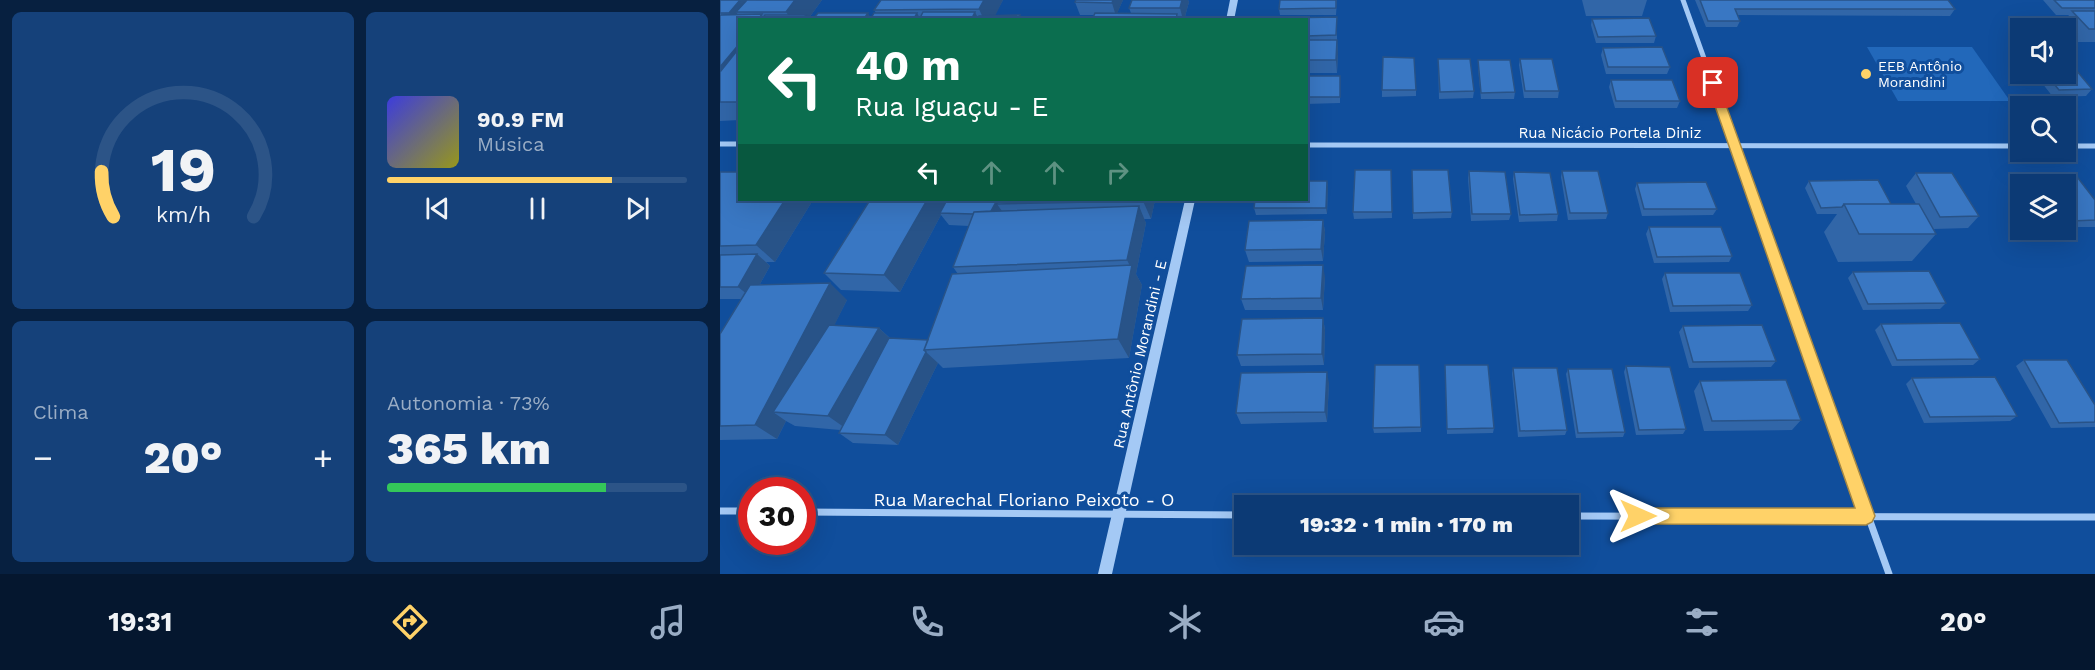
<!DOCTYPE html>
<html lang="pt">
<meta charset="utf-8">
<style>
:root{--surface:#0c3a75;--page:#15417a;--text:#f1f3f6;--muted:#9aadc5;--line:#2c5487;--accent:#ffd268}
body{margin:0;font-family:"Work Sans",sans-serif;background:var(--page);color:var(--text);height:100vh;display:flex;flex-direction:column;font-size:22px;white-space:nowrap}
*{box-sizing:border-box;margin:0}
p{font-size:20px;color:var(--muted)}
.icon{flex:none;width:33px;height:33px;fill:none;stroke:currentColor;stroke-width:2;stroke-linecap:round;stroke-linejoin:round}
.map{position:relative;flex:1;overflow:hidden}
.side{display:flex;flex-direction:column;gap:12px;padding:12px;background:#072040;width:720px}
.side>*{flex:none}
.hud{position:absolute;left:18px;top:18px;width:570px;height:183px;border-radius:0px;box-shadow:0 6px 24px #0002,0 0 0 2px var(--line);background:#0b6e4f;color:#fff;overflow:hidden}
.fabs{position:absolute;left:1290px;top:18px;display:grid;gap:12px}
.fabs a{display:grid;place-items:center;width:66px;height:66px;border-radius:0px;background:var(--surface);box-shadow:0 6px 24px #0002,0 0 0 2px var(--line);font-size:30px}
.speed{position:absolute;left:18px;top:477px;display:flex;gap:12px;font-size:30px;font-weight:700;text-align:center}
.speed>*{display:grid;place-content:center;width:78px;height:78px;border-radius:50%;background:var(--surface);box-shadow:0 6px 24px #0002,0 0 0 2px var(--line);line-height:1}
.speed .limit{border:9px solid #d22;background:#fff;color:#111}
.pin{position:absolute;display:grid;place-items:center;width:51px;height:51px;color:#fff;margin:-26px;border-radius:12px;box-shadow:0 3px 9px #0006}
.me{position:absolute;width:66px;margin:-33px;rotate:90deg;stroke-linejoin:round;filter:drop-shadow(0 0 4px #0008)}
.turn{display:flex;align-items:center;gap:21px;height:126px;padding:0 18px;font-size:27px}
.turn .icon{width:78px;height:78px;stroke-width:2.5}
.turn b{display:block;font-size:42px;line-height:51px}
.lanes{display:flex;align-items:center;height:57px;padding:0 18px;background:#0003;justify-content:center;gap:30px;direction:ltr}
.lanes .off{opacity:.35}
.big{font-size:45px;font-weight:800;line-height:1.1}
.side .widget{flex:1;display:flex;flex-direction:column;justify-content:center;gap:9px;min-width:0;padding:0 21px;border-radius:9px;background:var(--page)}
.side .dial{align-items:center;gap:0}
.dial svg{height:156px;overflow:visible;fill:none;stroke:var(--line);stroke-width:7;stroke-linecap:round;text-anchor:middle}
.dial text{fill:var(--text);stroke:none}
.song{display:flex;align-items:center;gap:18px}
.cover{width:72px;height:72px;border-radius:9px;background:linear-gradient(135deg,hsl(240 70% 55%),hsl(60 70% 35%))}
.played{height:6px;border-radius:3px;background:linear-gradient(90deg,var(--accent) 75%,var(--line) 75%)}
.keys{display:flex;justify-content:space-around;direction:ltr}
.heat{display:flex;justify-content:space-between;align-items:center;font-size:33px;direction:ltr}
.charge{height:9px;border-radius:4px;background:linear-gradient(90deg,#34c759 73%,var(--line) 0)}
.side .tiles{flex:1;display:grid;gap:12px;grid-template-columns:repeat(2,1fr)}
.trip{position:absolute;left:514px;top:495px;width:345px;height:60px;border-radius:0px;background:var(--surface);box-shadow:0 6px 24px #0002,0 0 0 2px var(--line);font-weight:800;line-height:60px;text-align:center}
.menu{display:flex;height:96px;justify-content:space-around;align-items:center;background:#05172f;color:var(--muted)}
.menu .icon{width:42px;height:42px}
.menu .active{color:var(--accent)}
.menu b{font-size:27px;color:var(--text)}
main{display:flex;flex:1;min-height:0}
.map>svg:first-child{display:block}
.green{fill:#2268ba}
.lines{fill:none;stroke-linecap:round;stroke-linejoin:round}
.minor-far1{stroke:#a4c9f5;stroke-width:5}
.minor{stroke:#a4c9f5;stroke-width:7}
.tertiary{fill:#a4c9f5;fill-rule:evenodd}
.wall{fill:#3166a8}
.shaded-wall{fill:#285388}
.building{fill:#3977c3;stroke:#285388;stroke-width:1.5}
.route{fill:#ffd268;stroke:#a68844;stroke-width:1.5}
.poi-dot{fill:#ffd268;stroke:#104e9c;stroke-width:2}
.labels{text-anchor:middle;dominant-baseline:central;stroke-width:6;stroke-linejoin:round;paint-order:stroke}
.far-poi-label{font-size:14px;fill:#fff;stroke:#104e9c;text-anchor:start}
.street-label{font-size:15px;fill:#fff;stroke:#104e9c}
.near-street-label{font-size:18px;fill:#fff;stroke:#104e9c}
</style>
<main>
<section class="side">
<div class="tiles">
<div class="widget dial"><svg viewBox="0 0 100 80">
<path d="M14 69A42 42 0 1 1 86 69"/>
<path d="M14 69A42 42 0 0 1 8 46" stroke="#ffd268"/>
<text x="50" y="56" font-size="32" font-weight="700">19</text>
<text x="50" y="72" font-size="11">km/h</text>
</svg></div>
<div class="widget">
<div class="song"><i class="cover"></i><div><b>90.9 FM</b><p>Música</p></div></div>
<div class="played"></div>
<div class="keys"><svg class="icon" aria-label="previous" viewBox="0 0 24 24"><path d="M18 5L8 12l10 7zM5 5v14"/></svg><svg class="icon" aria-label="pause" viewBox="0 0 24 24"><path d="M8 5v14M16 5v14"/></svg><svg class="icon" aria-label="next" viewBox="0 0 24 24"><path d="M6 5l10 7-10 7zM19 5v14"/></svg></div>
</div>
<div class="widget"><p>Clima</p>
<div class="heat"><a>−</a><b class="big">20°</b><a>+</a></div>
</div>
<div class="widget"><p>Autonomia · 73%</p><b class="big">365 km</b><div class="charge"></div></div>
</div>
</section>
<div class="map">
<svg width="1375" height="574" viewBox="0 0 1375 574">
<rect width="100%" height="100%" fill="#104e9c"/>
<!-- green -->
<path class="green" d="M1147,47H1252L1290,101H1178Z"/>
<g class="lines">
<!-- minor-far1 -->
<path class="minor-far1" d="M963,0L1052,247
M0,144H20
M586,145L1300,146
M1346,146H1375"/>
<!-- minor -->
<path class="minor" d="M1051,246L1169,574
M0,511H32
M82,512L525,515
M849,516L1375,517"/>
<!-- tertiary -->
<path class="tertiary" d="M510,0H518L514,20H506Z
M465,200H475L392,574H378Z"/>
</g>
<!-- wall -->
<path class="wall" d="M0,0H102L89,18L20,20V120L0,121Z
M161,0H283L274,16L302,20L151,18L156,13L154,10Z
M403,0L397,13H411L409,8L412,0H468L469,2L464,20H372L374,15H360L355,2Z
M617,0L616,15H560L559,9Z
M862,0H927L922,16H866Z
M975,0H1228L1235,9L1230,16L1018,15L1020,21L1017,27H986Z
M1323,0H1375V42H1357L1342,24L1349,15H1336Z
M872,19L936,36L934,43H876L871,25Z
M586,20L617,24V40L618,53L617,73H586Z
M883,48L950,67L947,74H886L881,55Z
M718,59L754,91L753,98L719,99Z
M800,59L839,91L838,98H804L799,65Z
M758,60L795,92L794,99H761L758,67Z
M1315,74H1346L1372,89L1366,96L1333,97Z
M586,76H620V103L586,104Z
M891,80L960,101L957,108H895L889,87Z
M662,90H696V96L662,97Z
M671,170L672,218L634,219L633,212Z
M692,170L732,212L731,218L693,219Z
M749,171L791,214L789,220L751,221L748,178Z
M842,171L888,213L886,219L848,220L841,177Z
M0,172L20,200H93L55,262H46L50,266L40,284L127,300L114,325L159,328L170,338L208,340L238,274L233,267L249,226L229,225L221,215L180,292L121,290L104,273L150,200H435L431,219H424L426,223L416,274L422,285L409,358L223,368L218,363L178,445L133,443L119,433L120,430L75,426L66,421L57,439L0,440V334L21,299H0Z
M794,172L838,214L837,221L799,222L793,179Z
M1196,173L1259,216L1248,228L1214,229L1216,234L1192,261L1118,262L1104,232L1117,214H1097L1085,188L1089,181L1171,204H1196L1186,186Z
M1321,177L1358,178L1375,200V227H1346V184H1315Z
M607,181L608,187L607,214L536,215L534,208Z
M917,183L997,209L993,215L922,216L915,189Z
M603,220L605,232L603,261L529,262L525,250Z
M929,227L1012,256L1009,262L934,263L926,234Z
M1133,272L1226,303L1220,309L1143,310L1128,278Z
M945,273L1032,305L1028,311L950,312L942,279Z
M605,277L603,310H525L521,299Z
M603,318L605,330L604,365L521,366L517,355Z
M1161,324L1260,359L1253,365L1172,366L1155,330Z
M963,326L1056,361L1051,367L969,368L959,332Z
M1304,360L1375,405V427L1331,428L1296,366Z
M725,365L774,428L773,433L727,434Z
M906,366L966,429L963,434L916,435L904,372Z
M793,368L847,430L845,435L798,437L792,373Z
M848,369L905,432L903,437L856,438L846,374Z
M1192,378L1297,416L1290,421L1204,423L1186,384Z
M980,381L1081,420L1072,430L984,431L974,391Z
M609,383L607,422L521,424L516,413Z
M701,427V432L654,433L653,428Z"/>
<!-- shaded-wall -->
<path class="shaded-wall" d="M20,0H42L16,12L22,20L20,26L9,13Z
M75,0H102L89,18L90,20H72L66,12Z
M264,0H283L273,20H264L259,9Z
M393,0H403L396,16L392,3Z
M462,0H468L469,2L464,20H463L460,8Z
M255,12L259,20H251Z
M148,13L152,20H143Z
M197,13L201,20H193Z
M617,40L618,53L617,73L616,60Z
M20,43V81L0,102V67Z
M607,181L608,187L607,214L606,208Z
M65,200H93L55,262L36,245Z
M207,200H229L220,213L221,215L180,292L164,275Z
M277,200H290L277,204L284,214H270Z
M424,200H435L431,219L423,201Z
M419,206L426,223L416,274L422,285L409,358L398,339L411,268L407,260Z
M603,220L605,232L603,261L601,249Z
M37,254L50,266L32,298L18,287Z
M603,265L605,277L603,310L601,298Z
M110,283L127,300L70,414L53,412L66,421L57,439L35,425Z
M603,318L605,330L604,365L602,354Z
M159,328L176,344L128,430L108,416Z
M206,352L218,363L178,445L165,435Z
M607,372L609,383L607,422L605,412Z"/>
<!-- building -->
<path class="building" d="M0,0H20L9,13H0Z
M27,0H75L66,12H16Z
M161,0H264L259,9L154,10Z
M356,0H393L392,3L355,2Z
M412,0H462L460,8H409Z
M560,0H616V8L559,9Z
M980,0H1228L1235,9H1015L1020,21H988Z
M1334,0H1375V8H1342Z
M1352,11H1375V29H1369Z
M203,12H255L251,20H199Z
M98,13H148L143,20H92Z
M154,13H197L193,20H150Z
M375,13L457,14L456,20H372Z
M42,14L38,20H20V43L0,67V16L1,15Z
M45,15H86L83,20H42Z
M300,15L298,20H257L259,16Z
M617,17L616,35L586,36V20H559L560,18Z
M929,18L936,36L878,37L872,19Z
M586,40H617L616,60H586Z
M20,47V102H0V72Z
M942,47L950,67H888L883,48Z
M663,57L694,58L696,90H662Z
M1346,58L1372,89L1339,90L1326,74H1346Z
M718,59H750L754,91L720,92Z
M800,59H832L839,91H805Z
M758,60H790L795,92L761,93Z
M586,76H620V97H586Z
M891,80H952L960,101H896Z
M635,170H671L672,212H633Z
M692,170H728L732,212L693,213Z
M749,171L785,172L791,214H752Z
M842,171H878L888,213H850Z
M0,172H20V200H65L36,245L0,246Z
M794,172L830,173L838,214L800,215Z
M1196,173H1232L1259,216L1220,217Z
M1321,177L1358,178L1375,200V220L1352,221L1346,212V184H1326Z
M1158,180L1171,204H1124L1122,207L1101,208L1089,181Z
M586,181H607L606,208H534L535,200H586Z
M986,182L997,209H924L917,183Z
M150,200H207L164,275L104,273Z
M227,200H277L271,211L254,212L253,214L220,213Z
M279,200H424L423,201L277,204Z
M1124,204H1199L1216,234H1139Z
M419,206L407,260L233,267L254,212Z
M603,220L601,249L525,250L529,221Z
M929,227H1001L1012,256L937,257Z
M37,254L18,287H0V255Z
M412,265L398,339L204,350L232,274Z
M603,265L601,298L521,299L526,266Z
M1209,271L1226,303L1148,304L1133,272Z
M945,273H1020L1032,305L953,306Z
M110,283L35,425L0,426V334L30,285Z
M603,318L602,354L517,355L522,319Z
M1240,323L1260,359L1177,360L1161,324Z
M109,325L159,328L108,416L53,412Z
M1042,325L1056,361L973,362L963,326Z
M169,338L208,340L204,350L206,352L165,435L119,433Z
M1304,360H1347L1375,405V422L1339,423Z
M655,365H699L701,427L653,428Z
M725,365H768L774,428L727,429Z
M906,366L950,367L966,429L919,430Z
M793,368H837L847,430L800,431Z
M848,369H892L905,432L858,433Z
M607,372L605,412L516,413L521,373Z
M1275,377L1297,416L1210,417L1192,378Z
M1066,380L1081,420L992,421L980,381Z"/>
<!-- route -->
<path class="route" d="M989,80L998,83L1155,516L1152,522L1146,525L918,524L912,522L909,516L912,510L918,508H1135L987,83Z"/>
<!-- markers -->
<circle class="poi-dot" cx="1146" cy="74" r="6"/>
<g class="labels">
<!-- far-poi labels -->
<g class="far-poi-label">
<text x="1158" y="66">EEB Antônio<tspan x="1158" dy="16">Morandini</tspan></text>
</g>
<!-- street labels -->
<g class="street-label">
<text x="890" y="133">Rua Nicácio Portela Diniz</text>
<text transform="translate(420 354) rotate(-77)">Rua Antônio Morandini - E</text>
</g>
<!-- near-street labels -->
<g class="near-street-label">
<text x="304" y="499">Rua Marechal Floriano Peixoto - O</text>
</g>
</g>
</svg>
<div class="fabs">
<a><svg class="icon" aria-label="sound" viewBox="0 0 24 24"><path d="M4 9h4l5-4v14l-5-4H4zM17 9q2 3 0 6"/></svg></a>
<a><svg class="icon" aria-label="search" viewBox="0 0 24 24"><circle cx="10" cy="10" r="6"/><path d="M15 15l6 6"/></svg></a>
<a><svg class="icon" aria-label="layers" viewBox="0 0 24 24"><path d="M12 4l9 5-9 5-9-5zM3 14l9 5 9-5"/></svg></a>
</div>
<div class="speed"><div class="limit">30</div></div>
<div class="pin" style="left:993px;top:83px;background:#d93025"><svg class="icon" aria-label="arrive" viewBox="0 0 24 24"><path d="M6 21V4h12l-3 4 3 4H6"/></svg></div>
<svg class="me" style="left:918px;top:516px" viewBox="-20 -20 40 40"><path d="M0-17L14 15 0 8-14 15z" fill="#ffd268" stroke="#fff" stroke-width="4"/></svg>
<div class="trip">19:32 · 1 min · 170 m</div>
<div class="hud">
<div class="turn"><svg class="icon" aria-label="left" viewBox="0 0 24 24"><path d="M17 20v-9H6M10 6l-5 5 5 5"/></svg><div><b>40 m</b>Rua Iguaçu - E</div></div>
<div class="lanes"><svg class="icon" aria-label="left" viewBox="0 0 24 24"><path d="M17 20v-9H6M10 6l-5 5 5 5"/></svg><svg class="icon off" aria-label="ahead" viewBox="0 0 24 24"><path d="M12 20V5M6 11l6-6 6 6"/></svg><svg class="icon off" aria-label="ahead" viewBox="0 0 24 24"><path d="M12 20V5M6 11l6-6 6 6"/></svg><svg class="icon off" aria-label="right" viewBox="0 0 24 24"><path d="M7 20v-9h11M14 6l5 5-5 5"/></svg></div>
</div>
</div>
</main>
<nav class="menu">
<b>19:31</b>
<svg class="icon active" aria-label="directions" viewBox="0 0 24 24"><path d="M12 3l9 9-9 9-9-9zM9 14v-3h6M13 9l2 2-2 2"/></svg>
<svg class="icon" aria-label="music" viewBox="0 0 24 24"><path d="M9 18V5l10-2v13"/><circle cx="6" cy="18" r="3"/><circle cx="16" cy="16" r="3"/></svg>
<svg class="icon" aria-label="phone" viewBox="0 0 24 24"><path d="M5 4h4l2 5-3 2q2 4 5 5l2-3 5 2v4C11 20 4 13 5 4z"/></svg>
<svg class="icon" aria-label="climate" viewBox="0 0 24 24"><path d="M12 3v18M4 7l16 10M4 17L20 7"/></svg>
<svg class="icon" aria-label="car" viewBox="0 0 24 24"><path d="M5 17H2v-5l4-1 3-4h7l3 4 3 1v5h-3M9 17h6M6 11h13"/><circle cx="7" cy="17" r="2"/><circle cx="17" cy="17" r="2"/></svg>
<svg class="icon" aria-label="filters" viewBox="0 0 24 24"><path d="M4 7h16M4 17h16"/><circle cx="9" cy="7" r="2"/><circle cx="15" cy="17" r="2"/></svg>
<b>20°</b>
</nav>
